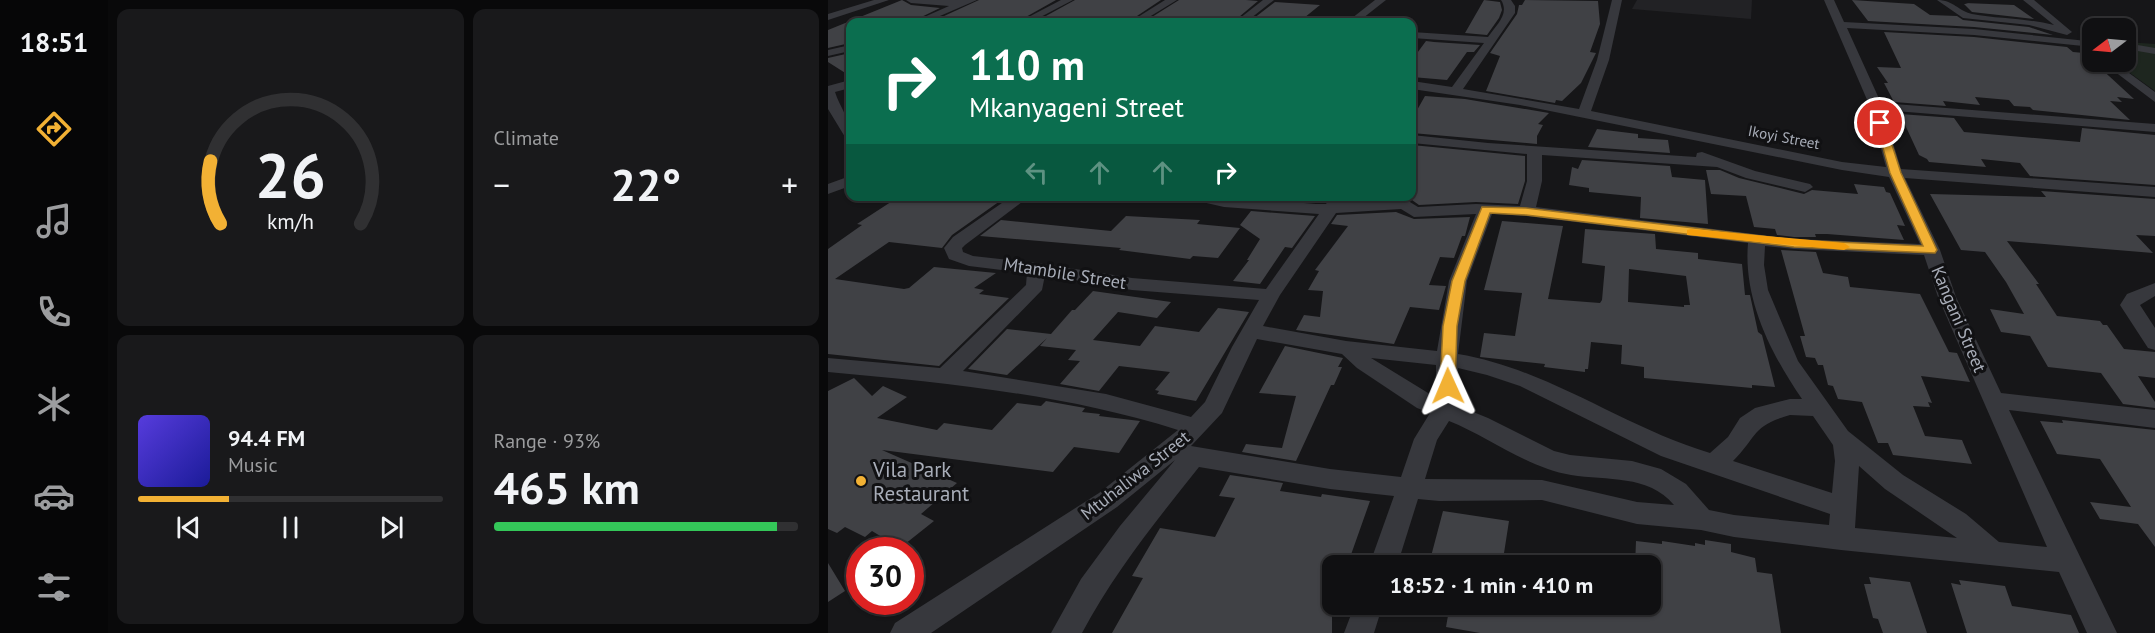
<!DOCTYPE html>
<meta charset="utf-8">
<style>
:root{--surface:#101012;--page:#19191b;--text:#f1f3f6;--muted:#9c9d9f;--line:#303032;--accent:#f2b134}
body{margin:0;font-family:"PT Sans",sans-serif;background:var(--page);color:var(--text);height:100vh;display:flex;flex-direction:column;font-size:22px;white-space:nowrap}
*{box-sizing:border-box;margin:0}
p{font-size:20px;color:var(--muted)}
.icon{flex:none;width:33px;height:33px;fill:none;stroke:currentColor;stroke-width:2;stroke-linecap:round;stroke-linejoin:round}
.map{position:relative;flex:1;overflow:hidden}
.panel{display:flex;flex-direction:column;gap:9px;padding:9px;background:#09090a;width:720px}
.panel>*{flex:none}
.hud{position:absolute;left:18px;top:18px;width:570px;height:183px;border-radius:12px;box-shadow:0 2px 4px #0004,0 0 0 2px var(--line);background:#0b6e4f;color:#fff;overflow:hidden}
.needle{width:39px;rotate:254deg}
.controls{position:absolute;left:1254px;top:18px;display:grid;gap:12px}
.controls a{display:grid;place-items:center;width:54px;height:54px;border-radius:12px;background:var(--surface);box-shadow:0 2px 4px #0004,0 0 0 2px var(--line);font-size:30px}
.speed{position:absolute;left:18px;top:537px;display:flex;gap:12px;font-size:30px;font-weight:700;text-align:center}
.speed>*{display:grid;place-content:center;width:78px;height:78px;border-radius:50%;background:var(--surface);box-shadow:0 2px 4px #0004,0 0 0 2px var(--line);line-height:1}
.speed .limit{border:9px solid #d22;background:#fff;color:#111}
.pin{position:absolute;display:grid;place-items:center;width:51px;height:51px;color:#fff;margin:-26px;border:3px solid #fff;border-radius:50%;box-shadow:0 2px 6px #0007}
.me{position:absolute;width:66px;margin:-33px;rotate:359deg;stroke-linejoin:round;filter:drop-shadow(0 0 4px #0008)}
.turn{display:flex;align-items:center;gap:21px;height:126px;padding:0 24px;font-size:27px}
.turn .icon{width:78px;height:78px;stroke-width:2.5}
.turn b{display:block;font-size:42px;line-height:51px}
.lanes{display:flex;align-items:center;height:57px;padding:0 24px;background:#0003;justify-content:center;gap:30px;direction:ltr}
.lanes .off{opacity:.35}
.big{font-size:45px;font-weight:700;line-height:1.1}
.panel .tile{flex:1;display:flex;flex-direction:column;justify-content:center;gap:9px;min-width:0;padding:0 21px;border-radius:12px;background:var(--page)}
.panel .dial{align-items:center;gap:0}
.dial svg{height:156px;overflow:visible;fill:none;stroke:var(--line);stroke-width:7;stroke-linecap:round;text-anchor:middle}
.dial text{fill:var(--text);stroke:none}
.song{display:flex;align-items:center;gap:18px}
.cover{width:72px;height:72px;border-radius:9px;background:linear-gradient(135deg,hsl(250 70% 55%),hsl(240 70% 35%))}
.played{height:6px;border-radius:3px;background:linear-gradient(90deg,var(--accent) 30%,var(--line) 30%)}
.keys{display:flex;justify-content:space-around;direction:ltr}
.heat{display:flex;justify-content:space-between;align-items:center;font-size:33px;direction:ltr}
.charge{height:9px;border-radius:4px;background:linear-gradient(90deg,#34c759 93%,var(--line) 0)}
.panel .tiles{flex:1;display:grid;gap:9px;grid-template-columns:repeat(2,1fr)}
.trip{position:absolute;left:494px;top:555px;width:339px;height:60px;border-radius:12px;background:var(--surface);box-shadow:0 2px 4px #0004,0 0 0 2px var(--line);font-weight:700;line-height:60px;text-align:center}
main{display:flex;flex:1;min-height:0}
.tabs{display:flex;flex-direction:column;width:108px;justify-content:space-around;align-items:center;background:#060607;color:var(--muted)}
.tabs .icon{width:42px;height:42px}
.tabs .current{color:var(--accent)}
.tabs b{font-size:27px;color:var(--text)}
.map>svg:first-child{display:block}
.built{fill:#222225}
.green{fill:#1e261f}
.building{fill:#404145;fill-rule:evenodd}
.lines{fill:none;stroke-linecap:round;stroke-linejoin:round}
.minor{fill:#37383d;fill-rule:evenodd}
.route{fill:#f2b134;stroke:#9d7322;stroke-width:1.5}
.slow{fill:#f59e0b}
.poi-dot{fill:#f2b134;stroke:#111113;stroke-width:2}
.labels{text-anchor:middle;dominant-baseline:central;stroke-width:6;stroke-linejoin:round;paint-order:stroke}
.far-street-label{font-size:15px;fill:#a8adb8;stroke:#111113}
.street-label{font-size:18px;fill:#a8adb8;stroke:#111113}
.near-poi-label{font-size:21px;fill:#a8adb8;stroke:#111113;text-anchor:start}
</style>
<main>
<nav class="tabs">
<b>18:51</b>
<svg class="icon current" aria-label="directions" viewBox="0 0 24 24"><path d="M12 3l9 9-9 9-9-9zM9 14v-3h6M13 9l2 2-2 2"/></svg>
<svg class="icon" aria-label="music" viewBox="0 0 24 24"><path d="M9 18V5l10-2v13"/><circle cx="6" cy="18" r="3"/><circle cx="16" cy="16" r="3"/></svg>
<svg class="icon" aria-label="phone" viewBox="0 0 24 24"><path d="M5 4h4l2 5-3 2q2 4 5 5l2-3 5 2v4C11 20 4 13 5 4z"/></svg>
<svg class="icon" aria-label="climate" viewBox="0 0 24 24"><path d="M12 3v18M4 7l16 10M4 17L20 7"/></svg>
<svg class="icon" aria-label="car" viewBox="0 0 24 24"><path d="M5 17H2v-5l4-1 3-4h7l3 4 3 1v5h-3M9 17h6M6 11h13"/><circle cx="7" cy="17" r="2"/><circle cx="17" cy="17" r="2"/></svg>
<svg class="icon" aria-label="filters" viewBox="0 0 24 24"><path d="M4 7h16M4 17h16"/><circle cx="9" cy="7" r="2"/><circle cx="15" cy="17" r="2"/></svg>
</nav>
<section class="panel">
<div class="tiles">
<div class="tile dial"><svg viewBox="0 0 100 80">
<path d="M14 69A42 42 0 1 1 86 69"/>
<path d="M14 69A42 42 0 0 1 9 37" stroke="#f2b134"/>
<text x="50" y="56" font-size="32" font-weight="700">26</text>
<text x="50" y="72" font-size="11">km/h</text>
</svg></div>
<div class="tile"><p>Climate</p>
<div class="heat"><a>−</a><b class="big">22°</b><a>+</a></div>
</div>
<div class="tile">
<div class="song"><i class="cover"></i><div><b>94.4 FM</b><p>Music</p></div></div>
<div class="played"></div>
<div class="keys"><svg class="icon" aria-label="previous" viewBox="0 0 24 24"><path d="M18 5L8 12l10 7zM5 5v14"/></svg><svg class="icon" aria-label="pause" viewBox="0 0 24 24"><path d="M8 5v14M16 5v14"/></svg><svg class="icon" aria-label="next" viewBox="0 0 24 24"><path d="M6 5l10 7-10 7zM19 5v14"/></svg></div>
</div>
<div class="tile"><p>Range · 93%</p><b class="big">465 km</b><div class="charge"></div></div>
</div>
</section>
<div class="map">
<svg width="1327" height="633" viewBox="0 0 1327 633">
<rect width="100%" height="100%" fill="#161618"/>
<!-- built -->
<path class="built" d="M809,0H924L923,19L804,9Z"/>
<!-- green -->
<path class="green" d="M1298,42L1327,44V91L1287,62H1298Z"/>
<!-- building -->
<path class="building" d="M74,0L83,5L112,8L83,22H22V43L0,48V30Z
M151,0H228L189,22H103Z
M247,0H333L300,22H207Z
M351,0H418L430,1L405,22H316Z
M656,0L672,2L674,10L671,18L659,35L637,33Z
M697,0L770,1L772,24L762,52L768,53L753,83L734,101L728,100L727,103L658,91L672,56L662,53L689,14L691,5H694Z
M1024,0L1086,4L1102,15L1129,16L1135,20L1201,27L1225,35L1146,27L1040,21Z
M447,2L492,5L471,22H421Z
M1137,3L1186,5L1206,19L1144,12L1136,4H1140Z
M1056,32L1146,37L1239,47L1245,52L1256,53L1306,99L1289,97L1294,102L1282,101L1302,120L1205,110L1202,107L1186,106L1181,100L1147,97L1152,105L1115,101L1118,106L1066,102L1056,83H1060L1049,67L1073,68Z
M598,41L606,42L652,45L646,52H639L619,80L584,77V69L590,61L584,60Z
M22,53V76L0,62V58Z
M597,96L637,99L721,113L710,124L715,125L709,136V144L584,133V119Z
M1072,114L1126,118L1136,132L1252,142L1254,128L1327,135V185L1202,176L1192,163L1153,159L1158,167L1101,162L1099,159L1091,155Z
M769,129L810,134V138L840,140L842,153L760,147Z
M584,145L697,156V181L690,204L648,202L591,205L584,200Z
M754,160L842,166L844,177L877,180L880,224L812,218L813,197L761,192V188L741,185L744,167L750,169Z
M878,170H892L911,178L976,194L984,190L1030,194L1026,184L1056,187L1058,192L1062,193L1077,226L1069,225L1076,240L999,234H987L988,237H966L949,235L947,229L926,227L918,196L883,194Z
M1213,191L1327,199V236L1308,235L1325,253L1179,241L1211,284H1208L1229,316L1272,321L1275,325H1279L1296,349L1327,352V378L1310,376L1327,402V408L1295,404L1273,373L1220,367L1202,336L1173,332L1162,309L1196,314L1178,282L1157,252L1133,250L1102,194L1218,197Z
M72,196H179L124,235L114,248L61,242L7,279L76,289L81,288L106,267L168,273L146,288L156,290L151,294L181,298L111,366L0,354V249L34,225L29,224Z
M435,196H501L497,202Z
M423,211L487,216L464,248L457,247L432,284L405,281L421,260H419L432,239L412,225Z
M568,212L586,219L642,217L637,236H634L626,258L612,257L601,285L618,286L611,310L582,307L566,344L468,330L476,315L492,317L495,291L480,290L491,271L487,270L520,226L503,224L509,215Z
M298,216L372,220L369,224L412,228L390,258L365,256L362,259L291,250L293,248L152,236L173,220L283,231Z
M674,221L735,226L720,299L772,303L774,300L777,266L754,263L757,229L827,234L828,249L870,253V259L914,264L917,295H922L930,332L934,335L947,387L924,385V388L816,378V367L793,364L794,345L763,342L760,369H757V372L716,367L717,364L652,357L656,333L687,336L694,293L656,290ZM801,269L858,276L862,305H856V307L800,302Z
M953,250L988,252L995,273L1020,277L1022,287L1092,294L1121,352L1129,353L1142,382L1093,376L1104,403L1100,402L1102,407L1085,406L1097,436L1134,440L1144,464L1065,455L1060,443H1050L1034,402L1010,399L1005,386L1000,385L995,365H990L987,358L978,357L972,336H977Z
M265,291L343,302L329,318L290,312L265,340L312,346L327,326L371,332L390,308L421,312L368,401L329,394L331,391L327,390L342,372L291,366L271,391L232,384L252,361L240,360L248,350L212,346L219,338L179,375L140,369L179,329L223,334L244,310H247Z
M457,346L515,358L510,367H514L506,385H503L468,461L414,452L418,444L454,448L468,396L431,393Z
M26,378L44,396L55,386L79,397L49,418L109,430L116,423L164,430L189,403L213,406L218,401L257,408L254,412L272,414L271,416L312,421L291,453L246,447L225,472L54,450L129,483L93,514L106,521L72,548L44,531L37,537L17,527L9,533L0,529V391Z
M1234,420L1327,430V547L1310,524L1272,519L1262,502L1303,507L1272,459L1229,454L1212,421L1235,423Z
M402,475L455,483L452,491L493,497L494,494L542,501L519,566H504V633H284L315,578L304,576L332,528L387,537L407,498L391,496Z
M615,511L681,521L674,566L601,564Z
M877,540L903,544V552L927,558L929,572L944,574L953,633H652L618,627L621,610L646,614L648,604H822V566H807L808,541L834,544V541L867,546V543L877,545Z
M0,563L17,591L0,602Z
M1041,577L1082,582L1099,633H1055L1050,619L1045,618L1036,584H1043Z
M1131,580L1177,586L1184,606L1243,615L1251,633H1139L1123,583L1133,585Z"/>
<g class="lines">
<!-- minor -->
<path class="minor" d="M46,0H61L0,20V14Z
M78,0H149L98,22H85L121,6L83,3Z
M233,0H245L203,22H191Z
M337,0H349L313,22H302Z
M435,0H446L418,22H407Z
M547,0H558L530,22H519Z
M673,0H683L687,6V13L635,89L751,109L769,60L784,0H794L781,60L763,111L1014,162L1058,167L1040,102L996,0H1006L1016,22L1146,29L1259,41V45L1255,46L1146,35L1019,28L1053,103L1327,124V132L1055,110L1073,169L1327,187V197L1077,178L1112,250L1128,297L1173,393L1327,410V428L1181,410L1289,633H1259L1231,572L1013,550L906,537L873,530L809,524L714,500L611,501L590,499L569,566H541L566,496L502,489L371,467C328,521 286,573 254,633H223L253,579L292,526L347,460L289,507L103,633H62L67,623L271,493L350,430C236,394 118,383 0,372V358L112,368L198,285L199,273L141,266L121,259L116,248L125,237L184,196H202L137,245L134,248L135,252L145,256L209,263L304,278L438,289L491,214L396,207L361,199L360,196H392L488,204H498L502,198H514L515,203L577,199L590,207L648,204L692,206L699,181V154L584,143V135L660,143L868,157L869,153L874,152L927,171L982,184L985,187L977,192L918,178L889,167L714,155V181L708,207L966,239L1092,244L1061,177L1014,170L692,105L584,89V81L624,87L656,43L584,38V32L660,37C668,25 682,14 673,0ZM573,209L586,217L648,214L621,281L609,351L518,341L435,326L452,295L508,213ZM664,214L698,216L920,243C915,299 943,354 974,399H962L927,408L912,418L900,437L882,453C794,427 721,369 630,354L639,281ZM937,246L966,249L1096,255L1110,297L1219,547L1171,542L1138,514L1075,475L1020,431L970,361L940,290L936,265ZM217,275L304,290L431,300L404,347L377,402L363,417L278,394L135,371L214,290ZM429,339L514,354L529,368L589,408L602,413L586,439L573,477L502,469L363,446L394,413ZM543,358L608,365V397L605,396ZM630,368L659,375L692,386L833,456L1002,514L1001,525L906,515L881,510L858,484L833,469L804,461L742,455L726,451L660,418L628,405ZM962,415L985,416L1005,445L1007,461L1004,493L905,461C930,436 923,426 962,415ZM621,421C661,437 700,468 743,475C779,481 820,474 846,505L809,502L714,480L597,479L609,440ZM1031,466L1057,489L1129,538L1027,528Z
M1109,0C1126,0 1130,11 1144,14C1171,19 1198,18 1226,25L1195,0H1206L1244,32L1239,35L1201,25L1135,18Z
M1298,43L1327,48V54L1298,49Z
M22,45V51L0,56V50Z
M1274,62H1286L1327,92V102Z
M22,80V88L7,92C12,108 24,121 22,138L17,137L0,109V86Z
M22,176V186L0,194V184Z
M1327,283V296L1312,305L1327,328V350L1320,348L1292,305L1299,294Z
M527,604H555L546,633H516Z"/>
</g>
<!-- route -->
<path class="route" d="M1052,120L1057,123L1073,173L1109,250L1107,253L966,247L698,215L662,213L637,281L629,326L627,386L625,390H614L612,386L615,326L624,281L654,207L698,208L966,240L1095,246L1062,173L1048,123Z"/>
<!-- slow -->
<path class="slow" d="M863,229L1016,243L1022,247L1016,250L859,235V230Z"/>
<!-- markers -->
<circle class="poi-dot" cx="33" cy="481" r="6"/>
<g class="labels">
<!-- far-street labels -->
<g class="far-street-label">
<text transform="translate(956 137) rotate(11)">Ikoyi Street</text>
</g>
<!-- street labels -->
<g class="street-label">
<text transform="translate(237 273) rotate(9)">Mtambile Street</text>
<text transform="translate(1131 319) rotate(67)">Kangani Street</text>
<text transform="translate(307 475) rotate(-38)">Mtuhaliwa Street</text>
</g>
<!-- near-poi labels -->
<g class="near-poi-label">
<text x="45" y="469">Vila Park<tspan x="45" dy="24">Restaurant</tspan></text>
</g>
</g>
</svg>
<div class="controls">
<a><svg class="needle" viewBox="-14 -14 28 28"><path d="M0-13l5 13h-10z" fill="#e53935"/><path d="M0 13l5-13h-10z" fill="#9c9d9f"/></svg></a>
</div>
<div class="speed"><div class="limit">30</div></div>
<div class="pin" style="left:1052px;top:123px;background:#d93025"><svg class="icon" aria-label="arrive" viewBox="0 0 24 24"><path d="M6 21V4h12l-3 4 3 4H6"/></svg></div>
<svg class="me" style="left:620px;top:386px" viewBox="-20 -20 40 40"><path d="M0-17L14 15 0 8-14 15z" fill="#f2b134" stroke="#fff" stroke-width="4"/></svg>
<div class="trip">18:52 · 1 min · 410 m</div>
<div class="hud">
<div class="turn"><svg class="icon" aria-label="right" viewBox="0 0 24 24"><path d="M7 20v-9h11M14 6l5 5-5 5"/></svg><div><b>110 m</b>Mkanyageni Street</div></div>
<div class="lanes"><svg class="icon off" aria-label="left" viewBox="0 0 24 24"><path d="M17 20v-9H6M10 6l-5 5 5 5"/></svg><svg class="icon off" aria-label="ahead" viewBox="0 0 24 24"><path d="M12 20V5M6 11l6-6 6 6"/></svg><svg class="icon off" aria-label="ahead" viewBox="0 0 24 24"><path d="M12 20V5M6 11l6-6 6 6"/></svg><svg class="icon" aria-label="right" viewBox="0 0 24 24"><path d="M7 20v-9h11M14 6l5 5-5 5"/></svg></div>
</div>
</div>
</main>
